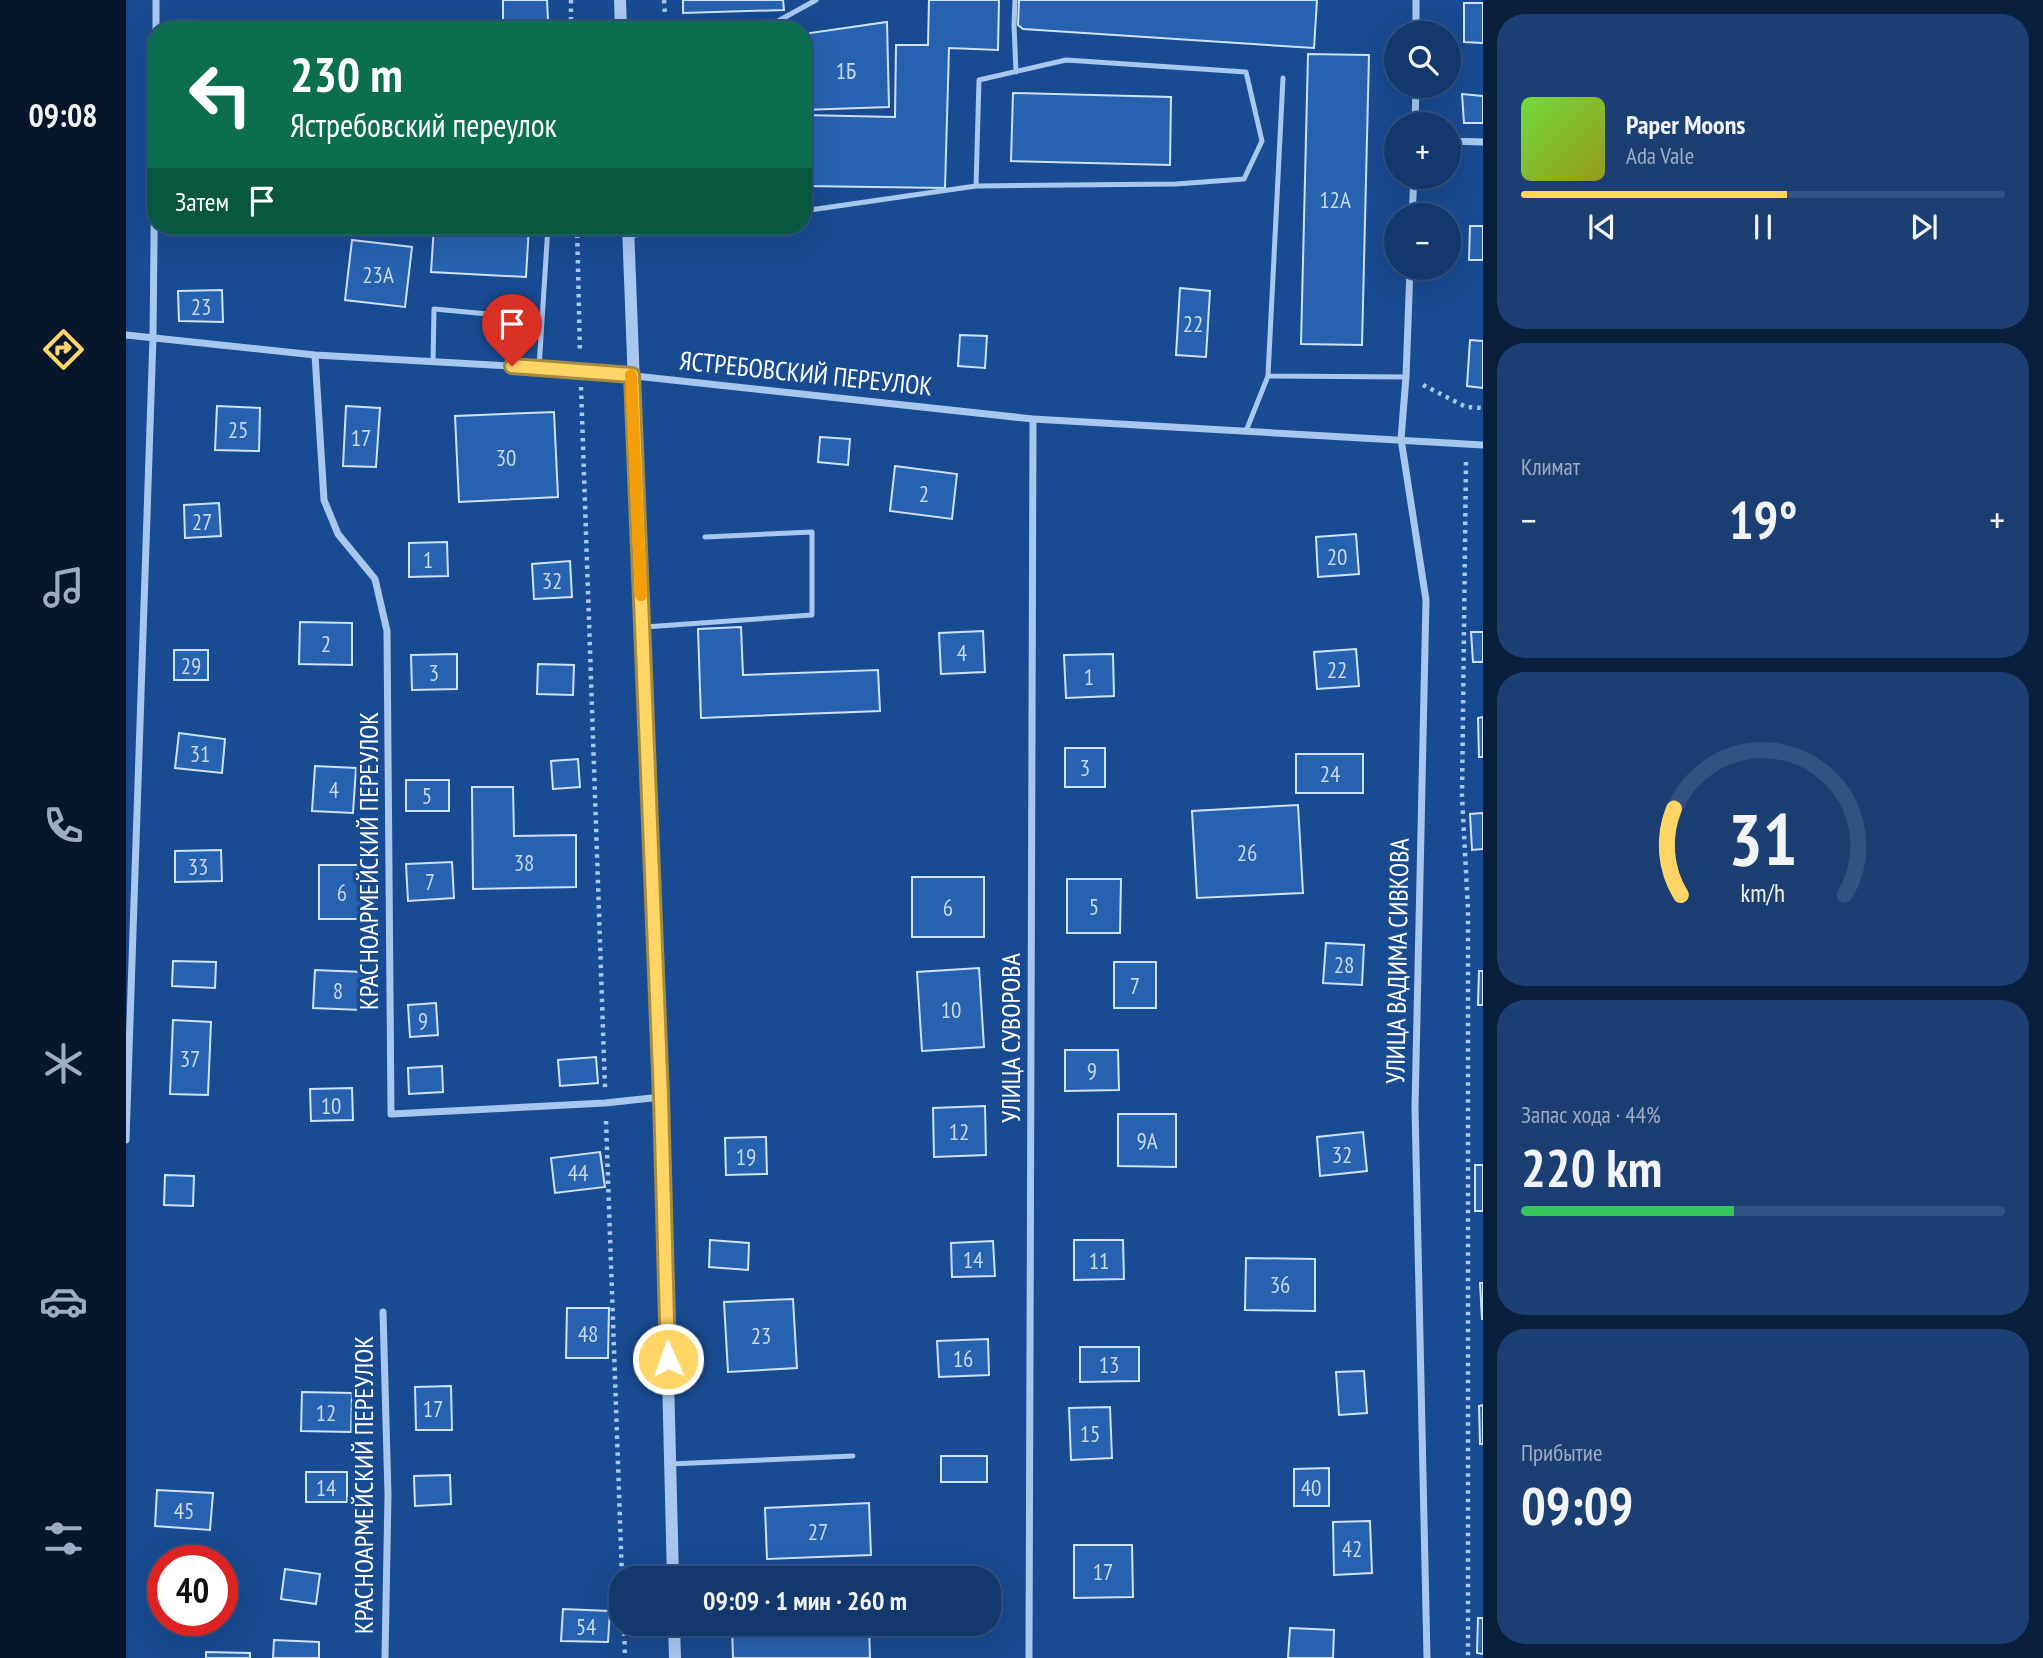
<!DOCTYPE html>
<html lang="ru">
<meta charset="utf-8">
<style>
:root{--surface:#13386e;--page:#1c3f73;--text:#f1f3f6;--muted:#9dacc2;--line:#325281;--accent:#ffd666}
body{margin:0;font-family:"PT Sans Narrow",sans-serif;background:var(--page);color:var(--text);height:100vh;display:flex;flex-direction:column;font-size:26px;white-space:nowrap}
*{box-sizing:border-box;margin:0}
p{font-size:23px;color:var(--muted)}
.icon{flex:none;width:38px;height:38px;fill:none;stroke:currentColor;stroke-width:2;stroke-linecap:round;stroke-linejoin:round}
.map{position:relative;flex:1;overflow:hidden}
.side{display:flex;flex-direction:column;gap:14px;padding:14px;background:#0a1f3c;width:560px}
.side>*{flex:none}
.guide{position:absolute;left:21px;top:21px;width:665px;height:214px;border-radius:28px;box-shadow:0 7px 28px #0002,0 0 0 2px var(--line);background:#0b6e4f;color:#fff;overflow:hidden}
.controls{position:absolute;left:1258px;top:21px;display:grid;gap:14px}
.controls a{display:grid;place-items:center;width:77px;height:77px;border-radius:50%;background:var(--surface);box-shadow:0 7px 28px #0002,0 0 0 2px var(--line);font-size:35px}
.speed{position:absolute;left:21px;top:1545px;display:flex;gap:14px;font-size:35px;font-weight:700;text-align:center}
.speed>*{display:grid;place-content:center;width:91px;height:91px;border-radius:50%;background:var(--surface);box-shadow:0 7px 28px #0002,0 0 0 2px var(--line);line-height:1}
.speed .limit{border:10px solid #d22;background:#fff;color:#111}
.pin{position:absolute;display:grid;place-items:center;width:60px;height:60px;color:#fff;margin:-72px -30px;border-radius:50% 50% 50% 0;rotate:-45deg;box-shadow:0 0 7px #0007}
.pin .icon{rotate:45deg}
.me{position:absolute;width:77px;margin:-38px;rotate:358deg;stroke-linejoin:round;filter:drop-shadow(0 0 5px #0008)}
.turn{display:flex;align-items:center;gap:24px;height:147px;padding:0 28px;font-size:32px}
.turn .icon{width:91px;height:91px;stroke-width:2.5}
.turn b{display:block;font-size:49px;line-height:60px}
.then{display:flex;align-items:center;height:66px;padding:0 28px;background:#0003;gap:14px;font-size:26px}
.big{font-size:52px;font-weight:700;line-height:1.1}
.side .card{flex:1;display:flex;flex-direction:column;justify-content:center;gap:10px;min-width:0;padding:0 24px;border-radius:28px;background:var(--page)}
.side .dial{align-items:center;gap:0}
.dial svg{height:182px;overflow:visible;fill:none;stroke:var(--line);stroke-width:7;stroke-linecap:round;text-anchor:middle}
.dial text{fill:var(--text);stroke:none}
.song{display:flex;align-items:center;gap:21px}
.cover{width:84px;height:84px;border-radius:10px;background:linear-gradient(135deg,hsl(100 70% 55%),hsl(60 70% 35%))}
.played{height:7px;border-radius:4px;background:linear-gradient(90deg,var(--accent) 55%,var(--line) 55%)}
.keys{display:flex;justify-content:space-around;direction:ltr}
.heat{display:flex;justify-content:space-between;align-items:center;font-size:38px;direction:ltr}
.charge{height:10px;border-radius:5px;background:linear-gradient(90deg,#34c759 44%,var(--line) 0)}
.trip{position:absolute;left:483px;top:1566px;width:392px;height:70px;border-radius:28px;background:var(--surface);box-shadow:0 7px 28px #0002,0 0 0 2px var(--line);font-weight:700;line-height:70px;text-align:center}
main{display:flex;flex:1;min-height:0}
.dock{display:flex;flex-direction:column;width:126px;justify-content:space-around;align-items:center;background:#08162c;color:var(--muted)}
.dock .icon{width:49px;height:49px}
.dock .active{color:var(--accent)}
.dock b{font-size:32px;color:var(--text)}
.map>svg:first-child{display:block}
.building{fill:#2762b0;stroke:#cee2fb;stroke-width:2}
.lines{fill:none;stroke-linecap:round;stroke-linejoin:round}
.path{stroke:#a8c7ef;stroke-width:4.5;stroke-dasharray:3.5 5;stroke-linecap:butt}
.service{stroke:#a8c7ef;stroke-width:5}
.minor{stroke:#a8c7ef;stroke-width:7}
.tertiary{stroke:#a8c7ef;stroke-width:12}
.route-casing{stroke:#a68b42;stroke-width:18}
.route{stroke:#ffd666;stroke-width:12}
.slow{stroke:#f59e0b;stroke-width:12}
.labels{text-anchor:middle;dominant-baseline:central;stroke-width:7;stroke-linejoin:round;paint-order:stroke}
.number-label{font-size:23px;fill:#c9d8eb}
.street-label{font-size:26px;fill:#fff;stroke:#194b92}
</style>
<main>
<nav class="dock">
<b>09:08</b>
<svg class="icon active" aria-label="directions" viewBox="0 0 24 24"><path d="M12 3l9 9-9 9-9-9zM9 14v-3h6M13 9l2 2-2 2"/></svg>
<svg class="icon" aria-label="music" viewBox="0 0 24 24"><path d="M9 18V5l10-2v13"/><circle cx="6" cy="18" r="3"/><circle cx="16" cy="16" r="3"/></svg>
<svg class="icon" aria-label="phone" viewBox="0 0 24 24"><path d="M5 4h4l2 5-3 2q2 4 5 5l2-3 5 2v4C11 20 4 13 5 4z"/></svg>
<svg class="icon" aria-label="climate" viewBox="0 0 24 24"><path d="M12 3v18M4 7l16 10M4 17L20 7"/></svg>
<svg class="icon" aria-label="car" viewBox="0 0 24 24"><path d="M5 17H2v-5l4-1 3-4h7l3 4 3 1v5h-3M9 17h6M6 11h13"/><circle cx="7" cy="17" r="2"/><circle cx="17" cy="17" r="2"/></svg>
<svg class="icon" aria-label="filters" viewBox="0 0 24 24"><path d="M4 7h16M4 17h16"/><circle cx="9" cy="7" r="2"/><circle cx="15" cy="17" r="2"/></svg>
</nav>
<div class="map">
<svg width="1357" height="1658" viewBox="0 0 1357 1658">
<rect width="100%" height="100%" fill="#194b92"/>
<!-- building -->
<path class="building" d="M377,0H421L422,20L377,21Z
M557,0H657L658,10L557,13Z
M803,0H873L872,50L823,48L819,188L677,186V115L769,117L770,45H802Z
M893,0H1191L1188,48L897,29L892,25Z
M1338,3H1357V43L1338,42Z
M287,21L357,22V30H286Z
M761,22L763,107L677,110V34Z
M1182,54L1243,55L1236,345L1175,344Z
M887,93L1045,97L1044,165L885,161Z
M1336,94L1357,96V123H1338Z
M308,226H403L400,277L305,272Z
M1344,226H1357V260H1343Z
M226,240L286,247L279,307L219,300Z
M1054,288L1084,291L1080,357L1050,355Z
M96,290L97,322L53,321L52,291Z
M834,335L861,336L859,368L832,366Z
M1344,340L1357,341V388L1341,386Z
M91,406L134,408L133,451L89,450Z
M220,406L254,408L250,467L217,466Z
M428,412L432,497L333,502L329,416Z
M694,437L724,439L722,465L692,462Z
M769,466L831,474L826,519L764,511Z
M93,503L95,536L59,538L58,505Z
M1230,534L1233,574L1192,577L1190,537Z
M321,542L322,576L283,577V543Z
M444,561L446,597L408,599L406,564Z
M174,622L226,623V665L173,664Z
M615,627L617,675L752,670L754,711L575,718L572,629Z
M857,631L859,672L815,674L813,633Z
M1345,632H1357V662H1347Z
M1230,649L1233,686L1191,689L1188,652Z
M48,650H82V680H48Z
M331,654V689L286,690L285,655Z
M987,654L988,696L940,698L938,655Z
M412,664L448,665L447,695L411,694Z
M1357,717V757H1353L1352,718Z
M53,733L99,739L96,773L49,768Z
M939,748H979V787H939Z
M1170,754H1237V793H1170Z
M452,759L454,787L427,789L425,761Z
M189,766L230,768L227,813L186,811Z
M280,780H323V811H280Z
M346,787H387L388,836L450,835V887L347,889Z
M1172,805L1177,893L1071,898L1066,811Z
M1357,813V849L1346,850L1344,814Z
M95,850L96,881L49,882V851Z
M326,862L328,898L282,901L280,864Z
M193,865H239L238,919H193Z
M786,877H858V937H786Z
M941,879H995L994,933H941Z
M1200,943L1238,945L1236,985L1197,983Z
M47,961L90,962L89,988L46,986Z
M988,962H1030V1008H988Z
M853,968L858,1047L796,1051L791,972Z
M189,970L236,972L235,1010L187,1008Z
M1353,971H1357V1005H1352Z
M310,1003L312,1035L284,1037L282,1005Z
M47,1020L85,1022L82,1095L44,1094Z
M939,1050H992L993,1090L939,1091Z
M470,1057L472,1083L434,1086L432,1060Z
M316,1066L317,1092L283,1094L282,1068Z
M226,1088L227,1120L185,1121L184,1089Z
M859,1106L860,1155L808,1157L807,1108Z
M992,1114H1050V1167L992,1166Z
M1237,1132L1241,1171L1194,1176L1191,1137Z
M640,1137L641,1174L600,1175L599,1138Z
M474,1152L479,1187L429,1193L425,1158Z
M1349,1165H1357V1211H1349Z
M39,1175L68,1176L67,1206L38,1205Z
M584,1240L623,1243L622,1270L583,1267Z
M948,1240H997L998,1279L948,1280Z
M867,1241L869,1276L826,1277L825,1243Z
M1120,1258L1189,1259V1311L1119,1310Z
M1354,1283H1357V1319H1356Z
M667,1299L671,1368L602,1372L598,1302Z
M441,1308H483L482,1358H440Z
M862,1339L863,1375L813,1377L811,1341Z
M954,1347H1013V1381L954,1382Z
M1238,1371L1241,1413L1213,1415L1210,1372Z
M325,1386L326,1430H290L289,1387Z
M176,1392L226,1393L225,1432L175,1431Z
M1357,1405V1444H1354L1353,1406Z
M984,1407L986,1458L945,1460L943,1408Z
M815,1456H861V1482H815Z
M1203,1468V1506H1168V1469Z
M180,1472H221V1502H180Z
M324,1475L325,1504L289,1506L288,1476Z
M31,1490L87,1493L84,1530L29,1526Z
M743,1503L745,1555L641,1559L639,1508Z
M1244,1521L1246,1573L1208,1575L1207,1522Z
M948,1545H1006L1007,1597L948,1598Z
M159,1569L194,1574L190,1604L155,1599Z
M33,1570H37V1607L31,1606Z
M861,1572V1578H818V1573Z
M437,1609L484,1611L482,1642L435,1641Z
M1352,1618H1357V1654L1351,1653Z
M676,1624H743L744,1658H607L606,1627Z
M1164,1628L1208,1630L1207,1658H1162Z
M148,1640L193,1642V1658H147Z
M80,1652L124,1653V1658H80Z"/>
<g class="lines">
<!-- path -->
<path class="path" d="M445,0V30
M538,0L539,15
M451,226L454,353
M1297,385L1340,407L1357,408
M455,387L479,1088
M1340,462L1336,796L1342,909V1658
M480,1121L496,1578
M498,1624L499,1658"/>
<!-- service -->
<path class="service" d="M889,0L888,25L890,72
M514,30L643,26L690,0
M1157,78L1142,376L1280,377
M677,211L850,186L1050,184L1118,179L1136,141L1120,72L940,60L853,80L850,186
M502,236L573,226
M307,362L308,309L416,319
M413,368L422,226
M1120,431L1142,376
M519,627L686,615V532L579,537
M544,1464L727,1456"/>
<!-- minor -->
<path class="minor" d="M30,30V0
M1290,33V0
M1289,124L1290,86
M1323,141L1357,142
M1286,215L1288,177
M1284,268L1280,377L1275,439L1300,600L1289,1108L1301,1658
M0,335L189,355L454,370L907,419L1357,445
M189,355L198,500L212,534L249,579L261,631L265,1114L479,1103L535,1097
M0,1140L27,337L30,48
M257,1312L262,1495L259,1658
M903,1658L907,419"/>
<!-- tertiary -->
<path class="tertiary" d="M494,0L495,30
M502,226L535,1097L547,1578
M548,1624L549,1658"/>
</g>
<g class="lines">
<!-- route casing -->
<g class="route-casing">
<path id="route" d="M386,366L506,375L535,1097L542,1359"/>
</g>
<!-- route -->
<use href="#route" class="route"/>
<!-- slow -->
<path class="slow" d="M505,375L515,595"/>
</g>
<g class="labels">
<!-- number labels -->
<g class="number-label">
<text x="720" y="70">1Б</text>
<text x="1209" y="199">12А</text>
<text x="252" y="274">23А</text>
<text x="75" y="306">23</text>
<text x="1067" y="323">22</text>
<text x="112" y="429">25</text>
<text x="235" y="437">17</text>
<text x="380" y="457">30</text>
<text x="798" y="493">2</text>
<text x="76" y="521">27</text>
<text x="1211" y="556">20</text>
<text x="302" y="559">1</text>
<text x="426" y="580">32</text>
<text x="200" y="643">2</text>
<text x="836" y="652">4</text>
<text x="65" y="665">29</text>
<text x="1211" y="669">22</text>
<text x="308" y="672">3</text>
<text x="963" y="676">1</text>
<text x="74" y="753">31</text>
<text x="959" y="767">3</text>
<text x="1204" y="773">24</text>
<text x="208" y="789">4</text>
<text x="301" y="795">5</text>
<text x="1121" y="852">26</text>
<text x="398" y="862">38</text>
<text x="72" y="866">33</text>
<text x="304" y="881">7</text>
<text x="216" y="892">6</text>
<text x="968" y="906">5</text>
<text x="822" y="907">6</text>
<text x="1218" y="964">28</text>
<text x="1009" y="985">7</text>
<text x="212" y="990">8</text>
<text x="825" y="1009">10</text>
<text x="297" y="1020">9</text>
<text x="64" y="1058">37</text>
<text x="966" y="1070">9</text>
<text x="205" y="1105">10</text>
<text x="833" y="1131">12</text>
<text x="1021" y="1140">9А</text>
<text x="1216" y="1154">32</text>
<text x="620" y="1156">19</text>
<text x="452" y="1172">44</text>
<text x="847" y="1259">14</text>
<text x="973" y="1260">11</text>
<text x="1154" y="1284">36</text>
<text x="462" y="1333">48</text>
<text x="635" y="1335">23</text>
<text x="837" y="1358">16</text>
<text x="983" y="1364">13</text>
<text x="307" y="1408">17</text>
<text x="200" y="1412">12</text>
<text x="964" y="1433">15</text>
<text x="200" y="1487">14</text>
<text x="1185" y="1487">40</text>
<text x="58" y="1510">45</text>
<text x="692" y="1531">27</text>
<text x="1226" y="1548">42</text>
<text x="977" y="1571">17</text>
<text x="460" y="1626">54</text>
</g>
<!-- street labels -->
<g class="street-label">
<text transform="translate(680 373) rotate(6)">ЯСТРЕБОВСКИЙ ПЕРЕУЛОК</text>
<text transform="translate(242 861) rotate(-90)">КРАСНОАРМЕЙСКИЙ ПЕРЕУЛОК</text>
<text transform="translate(1271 961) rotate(-89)">УЛИЦА ВАДИМА СИВКОВА</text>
<text transform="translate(884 1038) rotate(-90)">УЛИЦА СУВОРОВА</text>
<text transform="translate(237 1485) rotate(-90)">КРАСНОАРМЕЙСКИЙ ПЕРЕУЛОК</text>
</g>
</g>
</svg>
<div class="controls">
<a><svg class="icon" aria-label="search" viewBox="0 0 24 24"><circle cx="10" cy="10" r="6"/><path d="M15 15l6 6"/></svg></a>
<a>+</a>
<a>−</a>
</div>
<div class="speed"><div class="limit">40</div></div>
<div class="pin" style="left:386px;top:366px;background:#d93025"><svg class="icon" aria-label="arrive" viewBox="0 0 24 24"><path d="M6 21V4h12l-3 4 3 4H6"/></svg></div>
<svg class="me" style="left:542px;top:1359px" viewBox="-20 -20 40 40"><circle r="17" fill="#ffd666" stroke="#fff" stroke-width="3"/><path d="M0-11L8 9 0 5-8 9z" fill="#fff"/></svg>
<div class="trip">09:09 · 1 мин · 260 m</div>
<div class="guide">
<div class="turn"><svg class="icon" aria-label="left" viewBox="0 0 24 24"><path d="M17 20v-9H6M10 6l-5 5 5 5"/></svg><div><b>230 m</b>Ястребовский переулок</div></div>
<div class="then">Затем<svg class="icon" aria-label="arrive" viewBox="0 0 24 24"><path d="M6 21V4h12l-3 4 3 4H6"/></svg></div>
</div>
</div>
<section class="side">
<div class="card">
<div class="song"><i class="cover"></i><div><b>Paper Moons</b><p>Ada Vale</p></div></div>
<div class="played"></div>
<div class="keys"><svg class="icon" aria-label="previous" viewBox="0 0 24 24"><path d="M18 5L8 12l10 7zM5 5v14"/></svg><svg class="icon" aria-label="pause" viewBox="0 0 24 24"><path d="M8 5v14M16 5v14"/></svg><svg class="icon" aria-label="next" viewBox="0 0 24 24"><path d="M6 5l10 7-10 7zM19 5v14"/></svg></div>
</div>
<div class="card"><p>Климат</p>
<div class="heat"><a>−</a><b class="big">19°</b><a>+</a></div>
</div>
<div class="card dial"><svg viewBox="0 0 100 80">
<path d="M14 69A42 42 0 1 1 86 69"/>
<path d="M14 69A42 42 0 0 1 11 31" stroke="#ffd666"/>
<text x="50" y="56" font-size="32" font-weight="700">31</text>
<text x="50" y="72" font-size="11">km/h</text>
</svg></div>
<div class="card"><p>Запас хода · 44%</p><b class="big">220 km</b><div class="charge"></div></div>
<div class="card"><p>Прибытие</p><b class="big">09:09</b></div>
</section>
</main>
